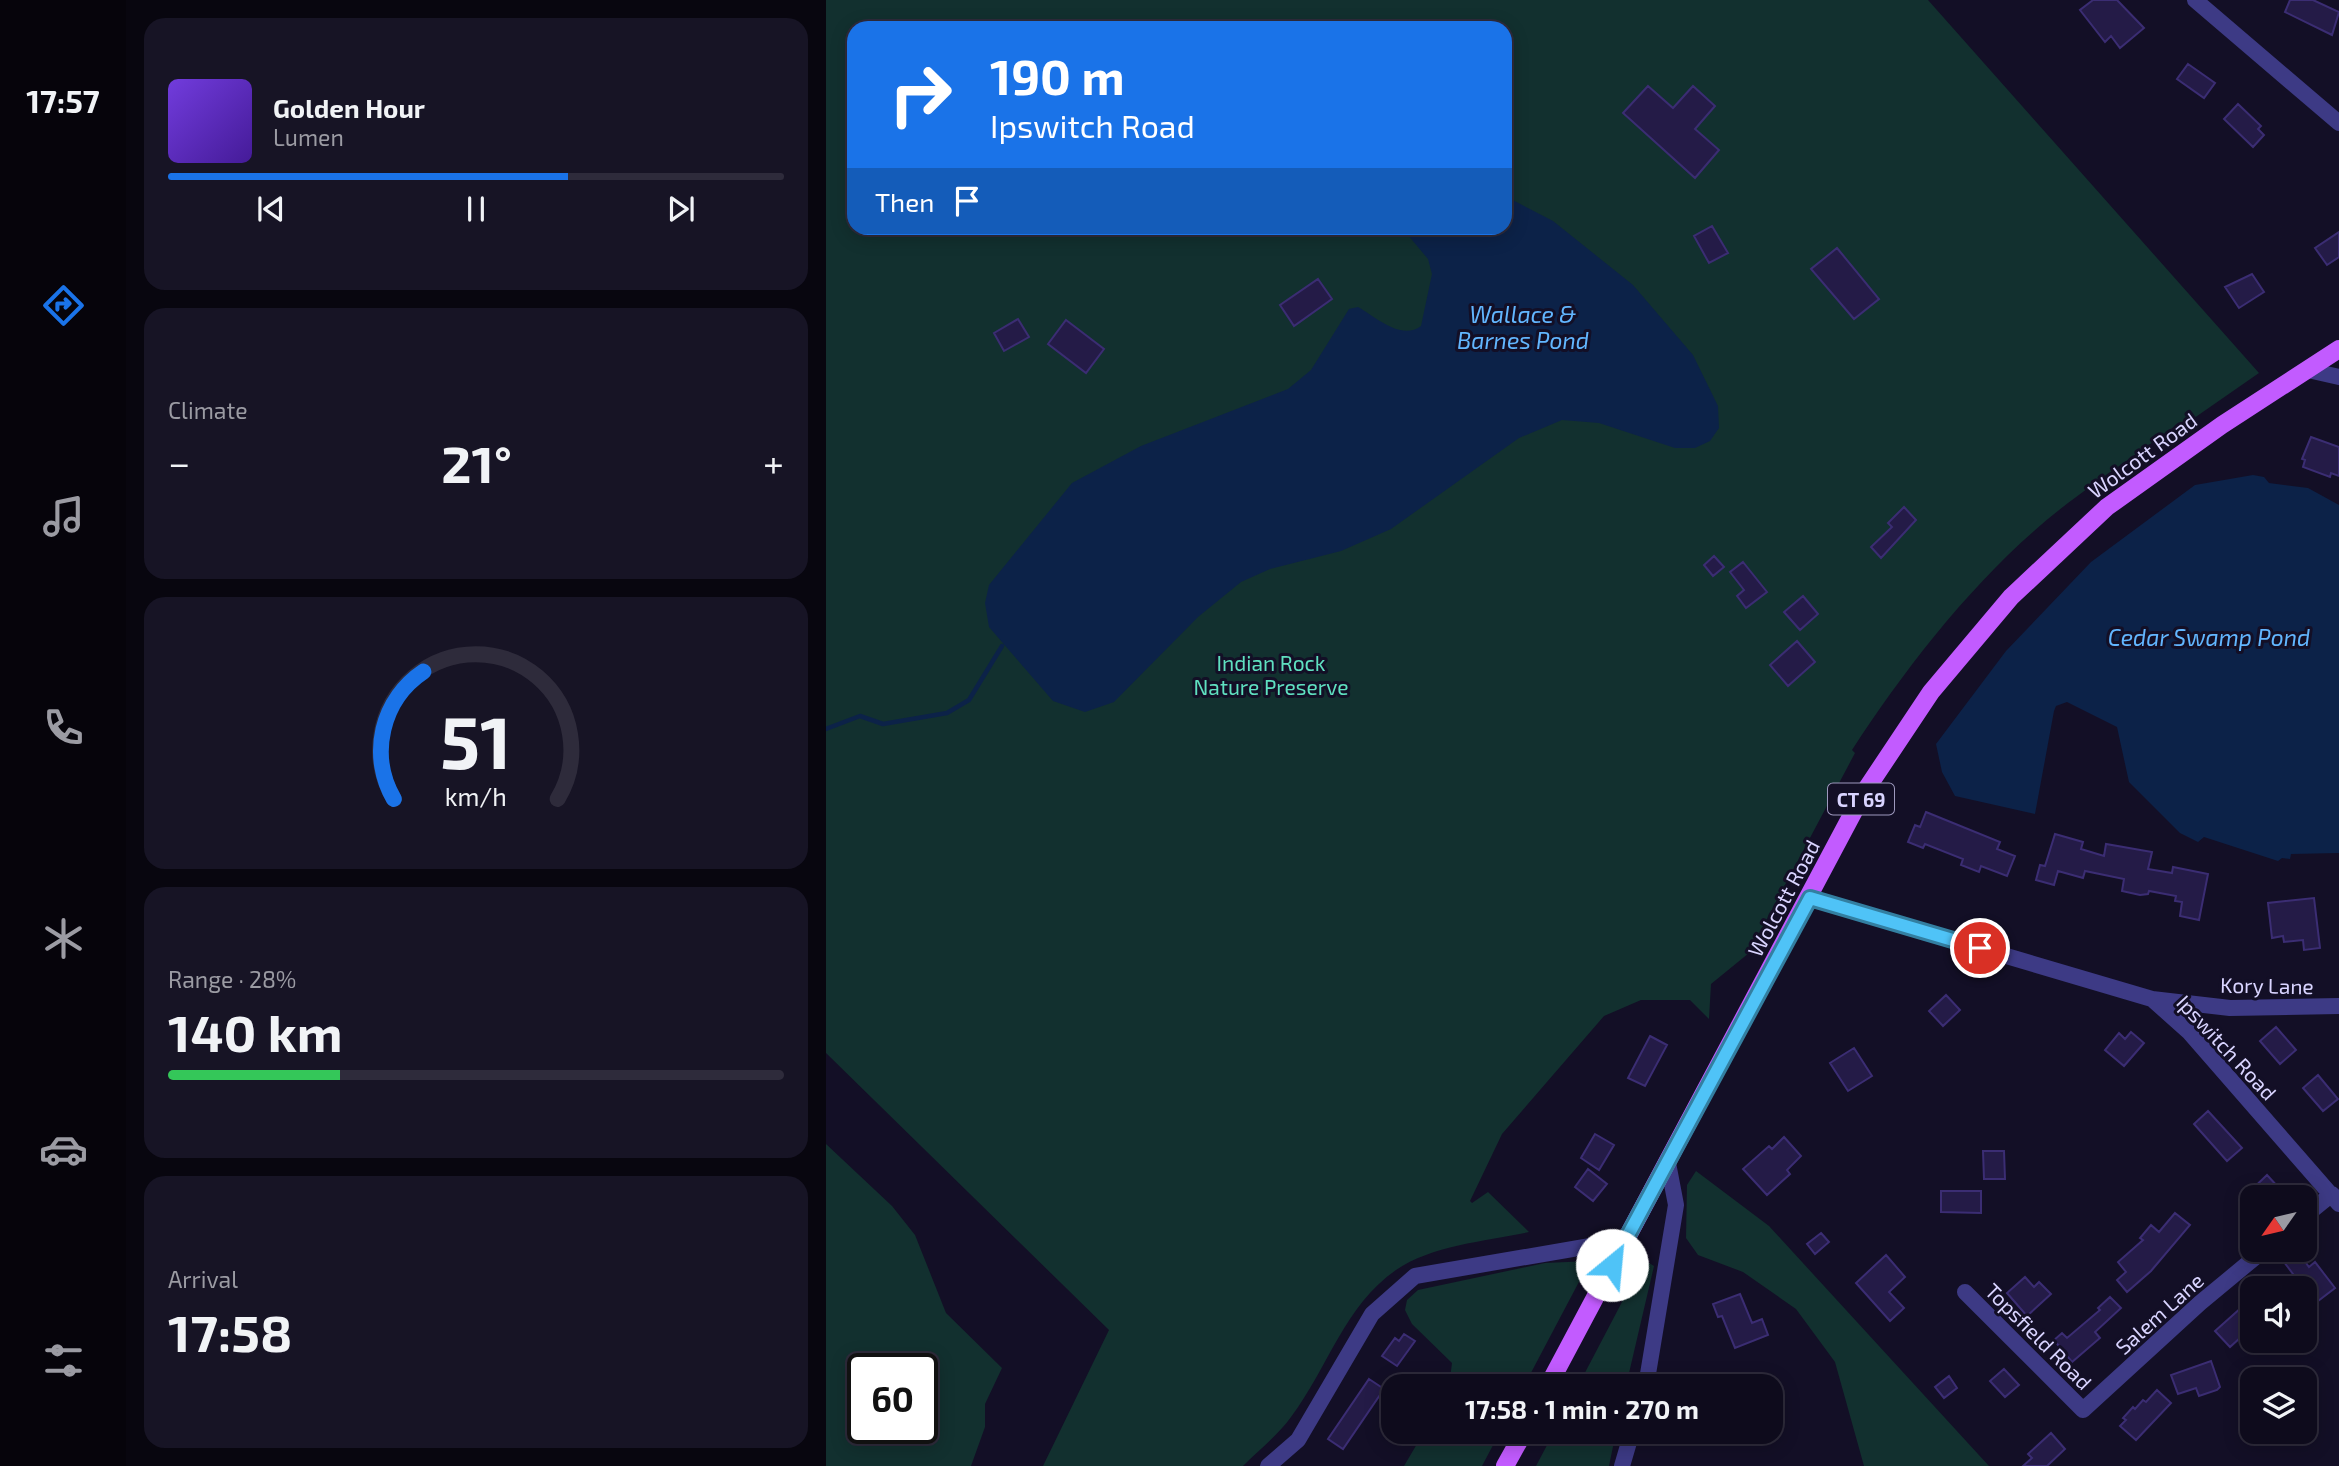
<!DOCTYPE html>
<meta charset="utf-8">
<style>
:root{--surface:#0e0b1c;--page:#171425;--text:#f1f3f6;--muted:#9b9ba3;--line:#2e2b3b;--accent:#1a73e8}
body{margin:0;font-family:"Exo 2",sans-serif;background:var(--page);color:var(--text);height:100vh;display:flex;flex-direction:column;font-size:26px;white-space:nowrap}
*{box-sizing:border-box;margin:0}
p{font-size:23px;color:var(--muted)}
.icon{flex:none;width:38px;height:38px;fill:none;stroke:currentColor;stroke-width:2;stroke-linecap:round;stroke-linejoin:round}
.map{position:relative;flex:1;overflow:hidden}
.side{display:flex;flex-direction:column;gap:18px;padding:18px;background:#08060f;width:700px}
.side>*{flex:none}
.hud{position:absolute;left:21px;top:21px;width:665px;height:214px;border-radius:21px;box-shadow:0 4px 18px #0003,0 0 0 2px var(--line);background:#1a73e8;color:#fff;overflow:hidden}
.needle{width:46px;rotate:236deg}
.fabs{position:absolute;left:1414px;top:1185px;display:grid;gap:14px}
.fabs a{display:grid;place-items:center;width:77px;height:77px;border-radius:14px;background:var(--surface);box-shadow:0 4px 18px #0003,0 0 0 2px var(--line);font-size:35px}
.speed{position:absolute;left:21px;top:1353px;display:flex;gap:14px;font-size:35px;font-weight:700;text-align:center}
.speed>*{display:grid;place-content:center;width:91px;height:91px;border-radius:50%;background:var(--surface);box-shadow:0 4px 18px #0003,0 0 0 2px var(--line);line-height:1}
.speed .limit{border:4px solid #111;border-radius:10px;background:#fff;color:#111}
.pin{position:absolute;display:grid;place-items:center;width:60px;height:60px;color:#fff;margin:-30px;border:4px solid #fff;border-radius:50%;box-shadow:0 2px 7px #0007}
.me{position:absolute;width:77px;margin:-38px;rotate:28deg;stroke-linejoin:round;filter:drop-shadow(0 0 5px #0008)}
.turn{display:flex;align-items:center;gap:24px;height:147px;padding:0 28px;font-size:32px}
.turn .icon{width:91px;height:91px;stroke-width:2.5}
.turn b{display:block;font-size:49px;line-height:60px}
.then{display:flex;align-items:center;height:66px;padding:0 28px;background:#0003;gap:14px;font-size:26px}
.big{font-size:52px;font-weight:700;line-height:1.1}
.side .card{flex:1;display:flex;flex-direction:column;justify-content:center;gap:10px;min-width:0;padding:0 24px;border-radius:21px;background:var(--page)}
.side .dial{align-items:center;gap:0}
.dial svg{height:182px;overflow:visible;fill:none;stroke:var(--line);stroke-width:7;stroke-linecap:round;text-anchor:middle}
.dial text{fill:var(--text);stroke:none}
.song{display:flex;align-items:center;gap:21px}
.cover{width:84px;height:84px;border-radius:10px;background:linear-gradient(135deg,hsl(260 70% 55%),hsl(260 70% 35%))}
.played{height:7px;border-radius:4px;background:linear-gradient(90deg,var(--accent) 65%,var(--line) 65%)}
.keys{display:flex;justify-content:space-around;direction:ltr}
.heat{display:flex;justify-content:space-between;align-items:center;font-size:38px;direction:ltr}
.charge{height:10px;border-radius:5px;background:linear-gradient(90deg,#34c759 28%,var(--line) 0)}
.trip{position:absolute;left:555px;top:1374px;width:402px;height:70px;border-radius:21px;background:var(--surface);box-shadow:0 4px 18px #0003,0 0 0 2px var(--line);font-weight:700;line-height:70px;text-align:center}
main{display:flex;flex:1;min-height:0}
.dock{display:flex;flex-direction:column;width:126px;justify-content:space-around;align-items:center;background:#06040b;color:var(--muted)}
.dock .icon{width:49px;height:49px}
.dock .on{color:var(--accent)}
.dock b{font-size:32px;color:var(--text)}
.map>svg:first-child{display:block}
.green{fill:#12302f;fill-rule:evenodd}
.water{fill:#0c2248}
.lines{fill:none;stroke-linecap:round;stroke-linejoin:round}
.stream{stroke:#0c2248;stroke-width:4.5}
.building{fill:#241b47;stroke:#3b2d73;stroke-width:2}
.minor{stroke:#3d3a85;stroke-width:16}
.primary{stroke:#c25bff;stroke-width:18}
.route-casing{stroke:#337fa1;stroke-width:18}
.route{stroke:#4fc3f7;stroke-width:12}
.labels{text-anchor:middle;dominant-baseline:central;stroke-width:6;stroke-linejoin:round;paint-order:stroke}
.shield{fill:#130f26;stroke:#9e99be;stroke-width:2}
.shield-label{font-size:19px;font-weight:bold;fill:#d9d4ff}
.street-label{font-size:21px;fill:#d9d4ff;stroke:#130f26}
.park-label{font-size:21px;fill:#5fe0c0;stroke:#130f26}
.water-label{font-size:23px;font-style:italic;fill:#62b6ff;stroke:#130f26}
</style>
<main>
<nav class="dock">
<b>17:57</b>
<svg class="icon on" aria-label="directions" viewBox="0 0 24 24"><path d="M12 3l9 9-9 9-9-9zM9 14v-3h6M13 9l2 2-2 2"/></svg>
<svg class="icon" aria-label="music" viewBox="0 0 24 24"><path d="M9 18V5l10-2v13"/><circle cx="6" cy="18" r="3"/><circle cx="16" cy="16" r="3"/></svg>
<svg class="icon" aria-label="phone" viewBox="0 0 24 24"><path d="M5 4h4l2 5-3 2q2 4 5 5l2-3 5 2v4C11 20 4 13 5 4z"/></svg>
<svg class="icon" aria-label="climate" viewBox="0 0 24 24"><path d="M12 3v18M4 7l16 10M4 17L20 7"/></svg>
<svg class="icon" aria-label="car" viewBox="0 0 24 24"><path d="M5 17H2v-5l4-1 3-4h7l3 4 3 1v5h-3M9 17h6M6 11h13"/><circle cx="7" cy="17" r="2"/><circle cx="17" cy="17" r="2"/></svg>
<svg class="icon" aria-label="filters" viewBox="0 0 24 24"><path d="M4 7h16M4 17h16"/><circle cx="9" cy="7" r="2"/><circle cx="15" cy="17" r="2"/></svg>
</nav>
<section class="side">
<div class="card">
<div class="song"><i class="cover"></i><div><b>Golden Hour</b><p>Lumen</p></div></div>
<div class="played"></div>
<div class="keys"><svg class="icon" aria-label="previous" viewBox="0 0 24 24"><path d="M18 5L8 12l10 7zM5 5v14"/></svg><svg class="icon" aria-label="pause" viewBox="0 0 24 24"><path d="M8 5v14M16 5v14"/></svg><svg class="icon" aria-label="next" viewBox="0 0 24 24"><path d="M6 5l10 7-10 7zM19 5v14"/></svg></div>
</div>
<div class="card"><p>Climate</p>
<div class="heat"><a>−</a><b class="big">21°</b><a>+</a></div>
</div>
<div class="card dial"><svg viewBox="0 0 100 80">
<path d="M14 69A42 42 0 1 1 86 69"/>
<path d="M14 69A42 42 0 0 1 27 13" stroke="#1a73e8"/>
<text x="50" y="56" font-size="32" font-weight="700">51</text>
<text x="50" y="72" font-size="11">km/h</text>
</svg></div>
<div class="card"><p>Range · 28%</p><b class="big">140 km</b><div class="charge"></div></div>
<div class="card"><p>Arrival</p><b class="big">17:58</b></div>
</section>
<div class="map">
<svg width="1513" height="1466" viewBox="0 0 1513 1466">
<rect width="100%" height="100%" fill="#130f26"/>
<!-- green -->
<path class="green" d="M0,0H1102L1433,373L1361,423L1355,422C1318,449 1279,475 1242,503C1157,568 1084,661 1026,750L1029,753L923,953L885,984L883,1019L864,1000H815L778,1016L676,1134L644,1201L646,1203L662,1192L703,1232C661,1241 606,1245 570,1270C518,1306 502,1368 465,1417C452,1435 433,1450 417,1466H217L283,1330L0,1053ZM28,28H679V228H28Z
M0,1144L66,1206L89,1235L120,1313L176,1368L159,1404V1427L145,1466H0ZM96,1368V1428H37V1368Z
M870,1171L943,1226L1163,1466H1038L1009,1362L970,1309L917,1272L872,1255L860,1238L861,1185Z
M818,1260L828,1266L800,1386H752Z
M764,1261L698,1386H623L626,1363L586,1324L579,1310L581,1300L592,1290L719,1263Z
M598,1432H674L656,1466H578Z
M728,1432H790L783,1466H710Z"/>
<!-- water -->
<path class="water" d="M679,196L727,221L807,285L867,355L892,406L893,428L884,441L869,448H849L773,423L736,420L693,438L565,529L515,551L444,569L415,582L372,617L288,702L259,712L227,701L163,627L159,603L163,585L246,483L315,446L462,389L485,370L523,309L532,307C550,317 575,341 595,326L606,274L602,259L576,228H679Z
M1427,475L1438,477L1443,483L1482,488L1513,505V853L1465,854L1464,859L1456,858L1452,861L1378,837L1372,842L1354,833L1303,782L1291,727L1241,702L1230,706L1228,711L1209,814L1129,796L1116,772L1110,744L1180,651L1265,562L1369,485Z"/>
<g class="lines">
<!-- stream -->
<path class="stream" d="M0,729L34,716L57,724L121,713L143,700L176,646"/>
</g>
<!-- building -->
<path class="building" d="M1267,0H1291L1318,28L1294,48L1285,36L1279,42L1254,10Z
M1464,0H1487L1513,12L1506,35L1459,12Z
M1362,64L1389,83L1378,98L1351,79Z
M822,86L847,108L867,86L889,106L869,129L893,150L869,178L797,113Z
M1412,104L1435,126L1432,129L1438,135L1427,147L1398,119Z
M886,226L902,253L883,263L868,236Z
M1513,232V257L1501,265L1489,248Z
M1011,248L1053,299L1028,319L985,269Z
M1426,274L1438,292L1413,308L1399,287Z
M492,279L506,299L468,326L454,305Z
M192,319L203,337L178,351L168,333Z
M240,320L278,349L260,373L222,344Z
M1485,437L1513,447V476L1505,473L1504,477L1477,467L1479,460L1476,459Z
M1078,507L1090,520L1055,558L1045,547L1066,527L1062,523Z
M888,556L898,567L887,576L878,565Z
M917,562L941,592L920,608L911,596L918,590L904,572Z
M977,596L992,614L974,630L958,612Z
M971,641L989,662L962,686L944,665Z
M1100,812L1174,842L1171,849L1189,856L1181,876L1155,866L1153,872L1135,865L1137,859L1099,844L1097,848L1082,842L1089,825L1094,827Z
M1229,834L1257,842L1255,849L1278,856L1280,844L1326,852L1322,869L1346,873L1347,867L1382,874L1373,920L1354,916L1356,902L1349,901L1350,896L1323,891L1322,894L1314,895L1296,891L1298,879L1259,871L1257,878L1232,871L1228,885L1210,880L1214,865L1219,866Z
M1488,898L1494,948L1478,950L1477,940L1458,942L1457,936L1446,938L1442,903Z
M1120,995L1134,1010L1117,1026L1103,1011Z
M1450,1027L1470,1050L1454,1064L1434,1041Z
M1305,1032L1318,1043L1298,1066L1279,1050L1293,1033L1299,1039Z
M824,1036L841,1045L819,1086L802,1078Z
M1028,1048L1046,1076L1022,1091L1004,1063Z
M1492,1075L1512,1099L1497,1111L1477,1088Z
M1382,1111L1416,1148L1401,1161L1368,1124Z
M769,1134L788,1145L773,1170L755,1158Z
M958,1137L975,1156L961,1170L964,1174L941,1195L917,1169L943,1146L946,1149Z
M1157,1151H1178L1179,1179H1158Z
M762,1169L781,1184L767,1201L749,1187Z
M1441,1175L1453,1188L1443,1197H1418Z
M1115,1191H1155V1213L1115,1212Z
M1349,1213L1364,1225L1325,1271L1301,1292L1291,1280L1300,1272L1292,1262L1317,1240L1314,1238L1325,1225L1333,1232Z
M995,1233L1003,1242L989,1254L981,1244Z
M1472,1252L1483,1267L1489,1262L1509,1288L1479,1311V1288H1457L1470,1278L1458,1262Z
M1060,1255L1079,1277L1063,1292L1078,1308L1064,1321L1030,1283Z
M1199,1277L1208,1287L1213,1282L1225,1294L1201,1316L1181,1293Z
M914,1294L926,1323L936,1319L942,1335L909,1348L896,1316L892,1317L887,1304Z
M1284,1297L1295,1308L1269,1332L1274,1338L1246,1362L1228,1340L1236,1333L1241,1338L1274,1310L1272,1308Z
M1416,1307L1426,1319V1327L1404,1347L1389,1331Z
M578,1334L589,1341L571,1366L556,1356L569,1338L573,1341Z
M1385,1361L1394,1387L1391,1390L1373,1396L1370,1388L1352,1394L1345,1375Z
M1178,1369L1193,1385L1179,1397L1164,1381Z
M1123,1376L1131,1388L1118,1398L1109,1387Z
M543,1379L558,1389L517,1449L502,1439Z
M1331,1390L1345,1403L1310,1440L1294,1426L1300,1420L1297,1418L1307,1407L1309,1409L1317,1400L1320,1402Z
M1225,1433L1239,1449L1221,1466H1197L1206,1458L1202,1454Z"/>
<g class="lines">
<!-- minor -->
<path class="minor" d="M1369,0L1513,123
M1482,370L1513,377
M984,898L1326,999L1363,1032L1513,1204
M1326,999L1404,1008L1513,1006
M1479,1216L1506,1194
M1139,1292L1257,1410L1374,1303L1438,1250
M820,1386L850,1205L842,1163
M442,1466L472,1440L546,1314L589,1276L799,1240
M796,1466L806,1432"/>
<!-- primary -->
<path class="primary" d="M722,1386L1037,794L1105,692L1185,597L1281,507L1396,425L1513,349
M679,1466L698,1432"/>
</g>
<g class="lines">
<!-- route casing -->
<g class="route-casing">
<path id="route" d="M786,1265L984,898L1154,948"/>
</g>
<!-- route -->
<use href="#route" class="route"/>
</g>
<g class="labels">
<!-- shield labels -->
<rect class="shield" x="1002" y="783.5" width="66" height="31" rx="5"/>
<g class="shield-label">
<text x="1035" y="799">CT 69</text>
</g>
<!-- street labels -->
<g class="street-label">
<text transform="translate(1316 455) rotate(-36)">Wolcott Road</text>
<text transform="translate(957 898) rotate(-62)">Wolcott Road</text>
<text transform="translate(1441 985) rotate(1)">Kory Lane</text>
<text transform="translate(1401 1047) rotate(47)">Ipswitch Road</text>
<text transform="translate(1333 1313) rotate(-42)">Salem Lane</text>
<text transform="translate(1213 1336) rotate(45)">Topsfield Road</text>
</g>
<!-- park labels -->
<g class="park-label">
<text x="445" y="662">Indian Rock<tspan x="445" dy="24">Nature Preserve</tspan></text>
</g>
<!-- water labels -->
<g class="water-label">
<text x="697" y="314">Wallace &amp;<tspan x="697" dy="26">Barnes Pond</tspan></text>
<text x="1383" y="637">Cedar Swamp Pond</text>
</g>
</g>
</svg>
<div class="fabs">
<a><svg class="needle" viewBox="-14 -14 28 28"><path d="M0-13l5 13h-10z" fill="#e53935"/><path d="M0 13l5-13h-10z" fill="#9b9ba3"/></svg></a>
<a><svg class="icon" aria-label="sound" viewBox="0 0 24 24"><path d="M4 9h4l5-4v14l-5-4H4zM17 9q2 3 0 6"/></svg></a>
<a><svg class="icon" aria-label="layers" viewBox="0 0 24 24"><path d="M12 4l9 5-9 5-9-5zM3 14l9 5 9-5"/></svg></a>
</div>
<div class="speed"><div class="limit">60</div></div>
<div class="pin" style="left:1154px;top:948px;background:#d93025"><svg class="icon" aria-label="arrive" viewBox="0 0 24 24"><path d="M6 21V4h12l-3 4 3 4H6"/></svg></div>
<svg class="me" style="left:786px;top:1265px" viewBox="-20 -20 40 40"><circle r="19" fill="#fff"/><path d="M0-13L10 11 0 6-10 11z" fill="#4fc3f7"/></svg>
<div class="trip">17:58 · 1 min · 270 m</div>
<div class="hud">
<div class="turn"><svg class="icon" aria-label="right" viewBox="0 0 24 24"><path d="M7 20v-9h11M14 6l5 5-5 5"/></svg><div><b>190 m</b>Ipswitch Road</div></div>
<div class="then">Then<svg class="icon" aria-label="arrive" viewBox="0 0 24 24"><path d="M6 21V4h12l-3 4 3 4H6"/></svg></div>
</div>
</div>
</main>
